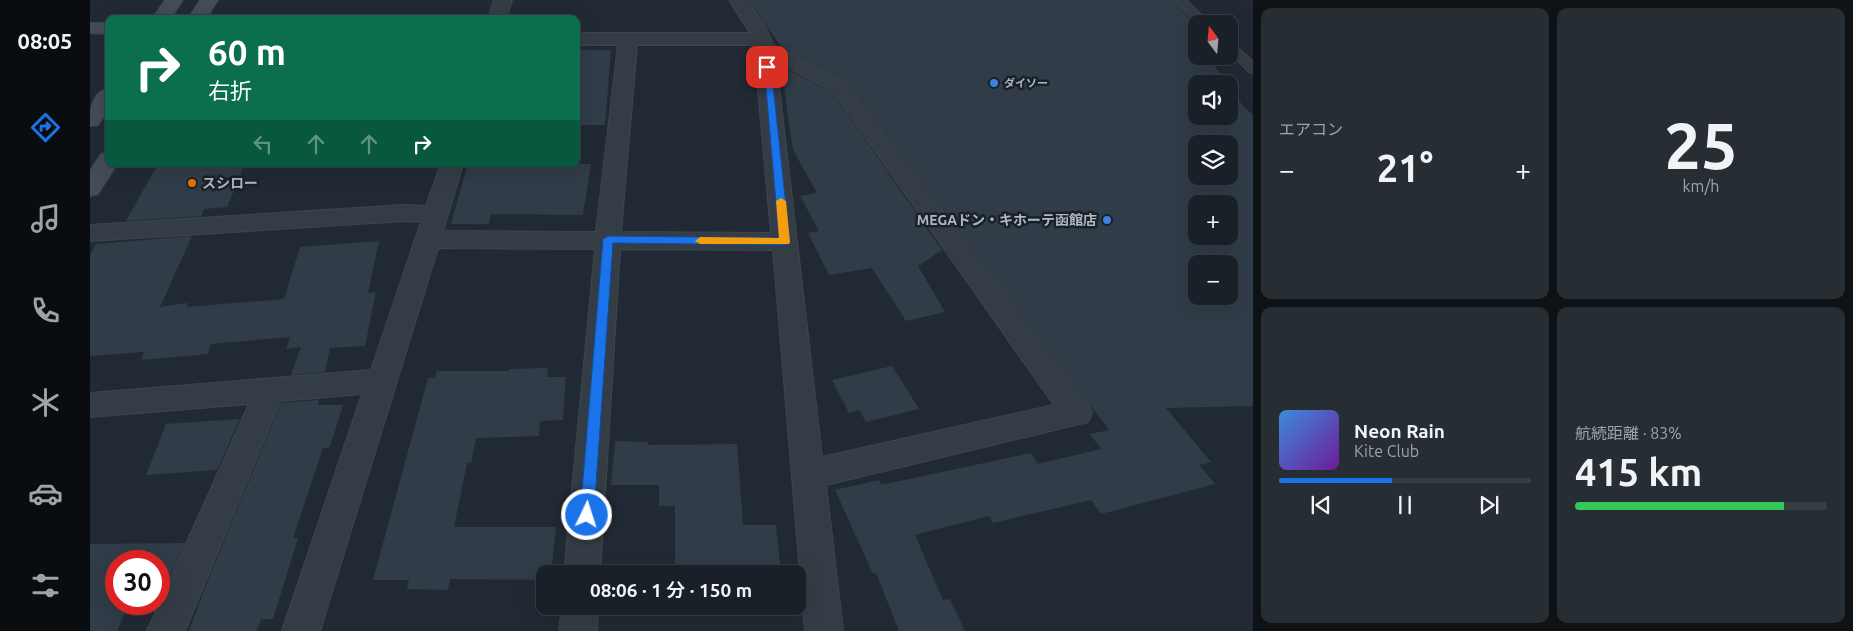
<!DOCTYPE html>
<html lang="ja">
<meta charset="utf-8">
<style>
:root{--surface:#192027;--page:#262d33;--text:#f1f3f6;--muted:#9fa3a7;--line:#373e44;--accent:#1a73e8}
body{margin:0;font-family:Ubuntu,"Noto Sans JP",sans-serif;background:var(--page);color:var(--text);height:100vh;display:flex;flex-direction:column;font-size:19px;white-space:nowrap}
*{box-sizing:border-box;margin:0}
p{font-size:16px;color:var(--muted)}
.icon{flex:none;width:28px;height:28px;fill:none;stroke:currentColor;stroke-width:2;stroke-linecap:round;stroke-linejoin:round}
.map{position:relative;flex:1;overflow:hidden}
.side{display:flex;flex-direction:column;gap:8px;padding:8px;background:#0e1215;width:600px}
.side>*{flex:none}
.top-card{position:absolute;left:15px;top:15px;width:475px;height:152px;border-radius:10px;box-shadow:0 5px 20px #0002,0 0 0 1px var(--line);background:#0b6e4f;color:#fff;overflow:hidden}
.needle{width:32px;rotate:344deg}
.tools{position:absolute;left:1098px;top:15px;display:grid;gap:10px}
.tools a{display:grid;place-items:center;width:50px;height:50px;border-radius:10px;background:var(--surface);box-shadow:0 5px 20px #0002,0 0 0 1px var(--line);font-size:25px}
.speed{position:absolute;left:15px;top:550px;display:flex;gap:10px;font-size:25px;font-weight:700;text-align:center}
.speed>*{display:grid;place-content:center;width:65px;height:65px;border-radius:50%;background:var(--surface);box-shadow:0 5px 20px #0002,0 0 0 1px var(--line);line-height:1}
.speed .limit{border:8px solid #d22;background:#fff;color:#111}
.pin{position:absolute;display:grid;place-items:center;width:42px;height:42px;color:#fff;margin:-21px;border-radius:10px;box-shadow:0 2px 8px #0006}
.me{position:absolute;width:55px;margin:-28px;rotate:4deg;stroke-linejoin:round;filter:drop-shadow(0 0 4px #0008)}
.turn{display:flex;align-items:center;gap:18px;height:105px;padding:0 20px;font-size:22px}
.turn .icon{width:65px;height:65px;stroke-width:2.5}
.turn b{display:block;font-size:35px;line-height:42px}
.lanes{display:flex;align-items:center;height:48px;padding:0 20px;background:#0003;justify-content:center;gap:25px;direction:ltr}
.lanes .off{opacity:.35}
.big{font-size:38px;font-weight:600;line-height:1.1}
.side .card{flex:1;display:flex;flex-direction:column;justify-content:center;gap:8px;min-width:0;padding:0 18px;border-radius:10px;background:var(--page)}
.side .dial{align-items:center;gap:0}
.dial b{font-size:65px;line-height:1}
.song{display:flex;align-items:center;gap:15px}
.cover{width:60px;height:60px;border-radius:8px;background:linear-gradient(135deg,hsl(210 70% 55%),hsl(280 70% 35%))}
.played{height:5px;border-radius:2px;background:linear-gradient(90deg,var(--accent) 45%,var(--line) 45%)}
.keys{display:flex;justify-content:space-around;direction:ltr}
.heat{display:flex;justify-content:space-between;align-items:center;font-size:28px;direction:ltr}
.charge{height:8px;border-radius:4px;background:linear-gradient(90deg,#34c759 83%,var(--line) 0)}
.side .tiles{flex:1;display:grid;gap:8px;grid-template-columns:repeat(2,1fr)}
.trip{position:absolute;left:446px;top:565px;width:270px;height:50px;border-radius:10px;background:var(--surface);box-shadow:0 5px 20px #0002,0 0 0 1px var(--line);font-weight:600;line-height:50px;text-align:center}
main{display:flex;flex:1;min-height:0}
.tab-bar{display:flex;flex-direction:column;width:90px;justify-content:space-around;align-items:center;background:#0a0d10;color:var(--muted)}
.tab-bar .icon{width:35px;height:35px}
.tab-bar .active{color:var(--accent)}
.tab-bar b{font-size:22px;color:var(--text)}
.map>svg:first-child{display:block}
.building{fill:#303c48;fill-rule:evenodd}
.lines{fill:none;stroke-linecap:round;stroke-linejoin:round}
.lane-casing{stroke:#3e454e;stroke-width:2}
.street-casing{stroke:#3e454e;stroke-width:2}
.secondary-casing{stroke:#3e454e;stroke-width:2}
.lane{fill:#343c45;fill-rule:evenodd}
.street{fill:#343c45;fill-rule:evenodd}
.secondary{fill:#434c57;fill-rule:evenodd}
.route{fill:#1a73e8;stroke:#114b97}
.slow{fill:#f59e0b}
.shop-dot{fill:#3f7fe0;stroke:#1a2129;stroke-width:2}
.food-dot{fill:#e8710a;stroke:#1a2129;stroke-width:2}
.labels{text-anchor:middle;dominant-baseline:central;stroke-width:5;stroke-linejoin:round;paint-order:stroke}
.far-poi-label{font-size:11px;font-weight:bold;fill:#aeb7c2;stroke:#1a2129;text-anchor:start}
.poi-label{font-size:14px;font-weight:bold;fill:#aeb7c2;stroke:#1a2129;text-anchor:start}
</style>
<main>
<nav class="tab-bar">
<b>08:05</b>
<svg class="icon active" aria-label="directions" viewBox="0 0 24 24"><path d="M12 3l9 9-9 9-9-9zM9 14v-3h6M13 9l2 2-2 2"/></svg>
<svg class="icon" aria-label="music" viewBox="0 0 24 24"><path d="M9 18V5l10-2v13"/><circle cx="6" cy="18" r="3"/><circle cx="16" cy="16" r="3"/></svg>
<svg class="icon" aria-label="phone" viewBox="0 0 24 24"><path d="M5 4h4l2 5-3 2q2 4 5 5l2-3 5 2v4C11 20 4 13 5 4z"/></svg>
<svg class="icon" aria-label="climate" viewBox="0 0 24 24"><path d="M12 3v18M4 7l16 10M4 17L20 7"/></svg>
<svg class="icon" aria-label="car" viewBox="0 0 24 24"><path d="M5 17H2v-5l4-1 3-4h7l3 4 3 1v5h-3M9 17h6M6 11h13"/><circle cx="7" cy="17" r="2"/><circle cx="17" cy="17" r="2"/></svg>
<svg class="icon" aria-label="filters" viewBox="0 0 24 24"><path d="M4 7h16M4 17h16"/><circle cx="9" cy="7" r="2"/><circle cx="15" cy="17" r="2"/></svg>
</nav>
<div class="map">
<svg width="1163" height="631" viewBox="0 0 1163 631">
<rect width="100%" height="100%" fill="#212a34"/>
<!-- building -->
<path class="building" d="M659,0H1082L1106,25V56H1115L1135,78H1128L1133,84H1106V116H1139V90L1163,116V406L1076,408L1121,462L1109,465L1125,484L1011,514L1001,500L903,523L899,516L825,535L853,600L860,599L875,631H809L786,573L783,574L745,490L789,480L791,485L941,453L948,464L1011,449L1000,434L1019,430L758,82L692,48ZM1106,144H1139V176H1106ZM1106,204H1139V236H1106ZM1106,264H1139V296H1106Z
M486,50H521L515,125H486Z
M691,66L742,92L852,250L828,266L855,312L816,321L782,268L739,275L718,233L729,231L710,196L727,193L703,150Z
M68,164H155L137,207L114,209L111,216L36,221Z
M422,164H501L493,215L401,214L399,224H361L377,167H421Z
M102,236L70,307L98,303L97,307L194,299L210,247L289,241L278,293L286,292L275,346L240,348L235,372L201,375L211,347L196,349L200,337L121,344L118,354L51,360L54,352L0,356V255L6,244Z
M802,366L829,409L776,422L769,410L759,413L742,380Z
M458,368L457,377H476L473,420L450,421L449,436L386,438L381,463H377L364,527H466L461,574H455V580L360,579L358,590L317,589L319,580H283L338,378H345L347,371H419V369Z
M229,400L228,405H253L240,447L233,448L203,538H208L183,619H171L167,631H99L116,585L191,403Z
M150,419L127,470L56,475L76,424Z
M525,441L558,442V445L647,444L653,525H686L691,574H585V506H569V485H521Z
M95,543L75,586H69V561H26V604H39L27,631H0V544Z"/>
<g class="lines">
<!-- lane casing -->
<g class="lane-casing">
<path id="lane" d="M1084,0H1096L1121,24H1108Z
M1139,42L1143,43L1163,62V73L1159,72L1139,52Z"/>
</g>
<!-- street casing -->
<g class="street-casing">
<path id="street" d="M404,0H422L416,19H398Z
M639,0H657L675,26L683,45L757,83L998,404L1002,413L998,422L736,485L753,631H715L683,250L530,249L510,574H474L505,249L348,248L230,631H192L272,394L190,401L95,631H57L159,404L0,417V393L281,370L331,222L314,221L0,241V225L314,205L336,206L351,164H373L353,231L506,232L528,45H486V33H660ZM547,45H664L681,233L531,232ZM686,61L743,91L964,405L732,457Z
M472,606H508L507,631H469Z"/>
</g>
<!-- secondary casing -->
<g class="secondary-casing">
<path id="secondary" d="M75,0H93L80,19H62Z
M110,0H128L116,19H98Z
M0,23H19V34L0,33Z
M19,88V109L8,125L0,126C0,111 1,92 19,88Z
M19,152V164H27L8,194L0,196V171L11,154Z"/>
</g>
<!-- lane -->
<use href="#lane" class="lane"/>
<!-- street -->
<use href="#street" class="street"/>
<!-- secondary -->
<use href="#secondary" class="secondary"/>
</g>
<!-- route -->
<path class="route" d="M674,65L681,67L700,242L695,245L523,243L504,515L502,519L497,521L492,519L490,515L513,239L518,236L689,238Z"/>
<!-- slow -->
<path class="slow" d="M691,198L696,201L700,242L699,244H610L605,241L610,237L689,238L686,201Z"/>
<!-- markers -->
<g class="shop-dot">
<circle cx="904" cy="83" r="5"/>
<circle cx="1017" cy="220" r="5"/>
</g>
<circle class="food-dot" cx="102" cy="183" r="5"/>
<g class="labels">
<!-- far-poi labels -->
<g class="far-poi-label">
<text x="914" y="83">ダイソー</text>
</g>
<!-- poi labels -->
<g class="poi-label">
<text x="112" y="183">スシロー</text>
<text x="1007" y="220" text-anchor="end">MEGAドン・キホーテ函館店</text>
</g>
</g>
</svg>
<div class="tools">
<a><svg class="needle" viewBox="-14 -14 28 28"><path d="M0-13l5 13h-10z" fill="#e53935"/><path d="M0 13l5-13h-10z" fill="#9fa3a7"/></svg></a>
<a><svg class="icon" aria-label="sound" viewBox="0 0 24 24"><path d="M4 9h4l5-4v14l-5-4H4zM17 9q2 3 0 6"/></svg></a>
<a><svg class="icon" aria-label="layers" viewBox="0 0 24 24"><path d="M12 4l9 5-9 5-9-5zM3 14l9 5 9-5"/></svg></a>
<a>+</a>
<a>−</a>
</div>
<div class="speed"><div class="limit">30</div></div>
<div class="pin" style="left:677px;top:67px;background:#d93025"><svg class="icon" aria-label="arrive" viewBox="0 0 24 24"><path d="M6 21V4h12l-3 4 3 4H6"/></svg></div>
<svg class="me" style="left:497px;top:515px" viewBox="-20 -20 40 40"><circle r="17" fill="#1a73e8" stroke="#fff" stroke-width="3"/><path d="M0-11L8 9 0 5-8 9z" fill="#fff"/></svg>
<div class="trip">08:06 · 1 分 · 150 m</div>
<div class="top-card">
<div class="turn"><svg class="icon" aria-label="right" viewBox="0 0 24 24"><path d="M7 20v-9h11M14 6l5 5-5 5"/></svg><div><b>60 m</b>右折</div></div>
<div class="lanes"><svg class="icon off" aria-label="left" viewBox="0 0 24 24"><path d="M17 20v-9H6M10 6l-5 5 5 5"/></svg><svg class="icon off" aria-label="ahead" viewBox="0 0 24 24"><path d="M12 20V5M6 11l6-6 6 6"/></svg><svg class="icon off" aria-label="ahead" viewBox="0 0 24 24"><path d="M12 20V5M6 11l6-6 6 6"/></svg><svg class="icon" aria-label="right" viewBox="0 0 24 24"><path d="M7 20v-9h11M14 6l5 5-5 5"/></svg></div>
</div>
</div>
<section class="side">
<div class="tiles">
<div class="card"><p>エアコン</p>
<div class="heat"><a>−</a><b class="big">21°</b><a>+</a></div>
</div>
<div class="card dial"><b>25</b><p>km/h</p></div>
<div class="card">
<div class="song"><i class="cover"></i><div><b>Neon Rain</b><p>Kite Club</p></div></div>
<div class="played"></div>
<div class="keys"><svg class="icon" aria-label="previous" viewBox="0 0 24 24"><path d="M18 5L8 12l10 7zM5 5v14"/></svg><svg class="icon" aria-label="pause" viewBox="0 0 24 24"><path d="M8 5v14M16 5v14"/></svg><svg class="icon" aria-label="next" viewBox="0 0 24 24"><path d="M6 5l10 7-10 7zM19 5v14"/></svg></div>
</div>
<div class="card"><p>航続距離 · 83%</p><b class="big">415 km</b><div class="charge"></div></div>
</div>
</section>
</main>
